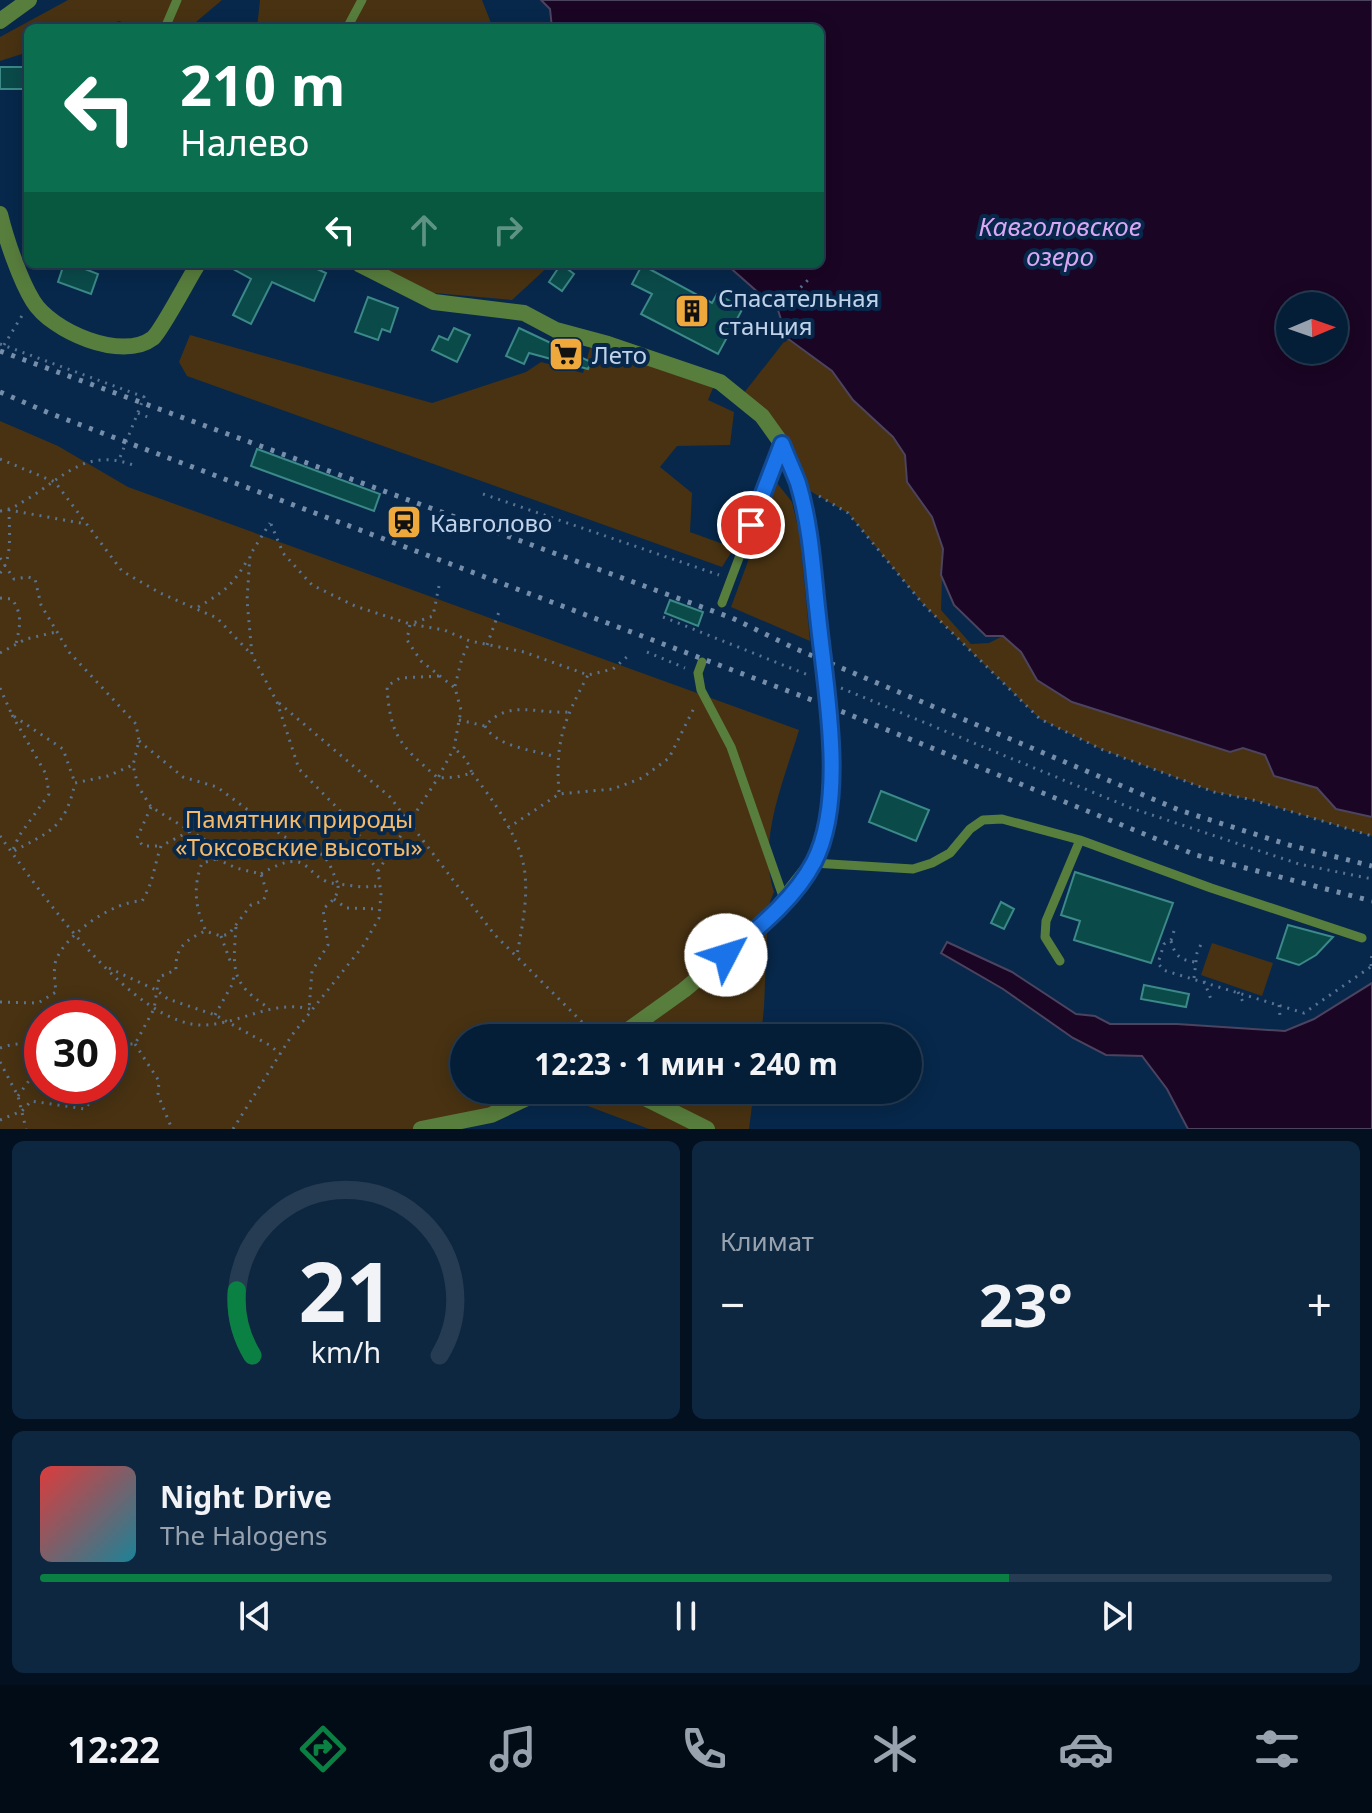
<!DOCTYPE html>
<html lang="ru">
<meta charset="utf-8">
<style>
:root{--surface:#051e38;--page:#0e2740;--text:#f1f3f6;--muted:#97a2ae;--line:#263c53;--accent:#0b8043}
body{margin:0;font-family:"Noto Sans",sans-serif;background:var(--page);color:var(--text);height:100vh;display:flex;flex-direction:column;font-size:30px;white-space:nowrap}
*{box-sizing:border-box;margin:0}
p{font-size:26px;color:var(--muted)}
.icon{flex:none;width:44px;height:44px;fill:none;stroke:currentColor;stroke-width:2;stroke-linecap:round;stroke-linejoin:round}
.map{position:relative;height:1129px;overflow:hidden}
.side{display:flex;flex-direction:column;gap:12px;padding:12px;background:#03101f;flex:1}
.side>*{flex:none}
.banner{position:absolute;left:24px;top:24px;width:800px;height:244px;border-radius:12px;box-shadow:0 4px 20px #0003,0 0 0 2px var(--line);background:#0b6e4f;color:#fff;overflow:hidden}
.needle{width:52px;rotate:88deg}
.controls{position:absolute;left:1276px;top:292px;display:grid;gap:16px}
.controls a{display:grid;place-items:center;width:72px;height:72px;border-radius:50%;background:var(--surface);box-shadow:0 4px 20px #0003,0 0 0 2px var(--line);font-size:40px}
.speed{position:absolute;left:24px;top:1000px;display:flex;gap:16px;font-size:40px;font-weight:700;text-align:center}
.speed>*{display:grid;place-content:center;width:104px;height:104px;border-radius:50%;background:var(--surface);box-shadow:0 4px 20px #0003,0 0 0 2px var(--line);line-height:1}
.speed .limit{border:12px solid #d22;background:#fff;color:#111}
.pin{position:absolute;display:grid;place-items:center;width:68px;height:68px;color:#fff;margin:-34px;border:4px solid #fff;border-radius:50%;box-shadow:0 2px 8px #0007}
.me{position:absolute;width:88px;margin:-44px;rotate:50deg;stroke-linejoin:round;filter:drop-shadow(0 0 6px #0008)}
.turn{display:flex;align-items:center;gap:28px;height:168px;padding:0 24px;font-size:36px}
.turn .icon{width:104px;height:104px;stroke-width:2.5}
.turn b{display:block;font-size:56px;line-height:68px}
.lanes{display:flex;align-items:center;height:76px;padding:0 24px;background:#0003;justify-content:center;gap:40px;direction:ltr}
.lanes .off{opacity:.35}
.big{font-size:60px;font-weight:700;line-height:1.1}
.side .tile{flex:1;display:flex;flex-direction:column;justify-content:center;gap:12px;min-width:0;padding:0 28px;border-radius:12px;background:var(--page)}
.side .dial{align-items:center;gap:0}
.dial svg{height:208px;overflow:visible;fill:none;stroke:var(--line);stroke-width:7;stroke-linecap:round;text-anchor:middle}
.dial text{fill:var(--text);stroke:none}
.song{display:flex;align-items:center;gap:24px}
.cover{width:96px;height:96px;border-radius:12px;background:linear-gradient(135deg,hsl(0 70% 55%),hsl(190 70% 35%))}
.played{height:8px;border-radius:4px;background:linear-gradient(90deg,var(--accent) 75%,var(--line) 75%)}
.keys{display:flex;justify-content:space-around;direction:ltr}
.heat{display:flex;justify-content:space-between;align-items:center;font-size:44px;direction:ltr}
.side .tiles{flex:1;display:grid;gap:12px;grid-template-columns:1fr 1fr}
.tile:last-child{grid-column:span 2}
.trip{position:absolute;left:450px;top:1024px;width:472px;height:80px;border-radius:40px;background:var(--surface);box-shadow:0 4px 20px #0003,0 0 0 2px var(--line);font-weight:700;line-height:80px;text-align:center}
.tab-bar{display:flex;height:128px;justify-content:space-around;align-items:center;background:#020c16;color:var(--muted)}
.tab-bar .icon{width:56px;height:56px}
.tab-bar .current{color:var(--accent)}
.tab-bar b{font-size:36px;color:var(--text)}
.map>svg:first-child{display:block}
.green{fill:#483212;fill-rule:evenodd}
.water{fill:#1a0524;stroke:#4c435f;stroke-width:2;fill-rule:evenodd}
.building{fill:#0a4b4a;stroke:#3c8988;stroke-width:2}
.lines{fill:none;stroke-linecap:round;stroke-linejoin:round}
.path{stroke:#597391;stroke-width:3;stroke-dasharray:2 6;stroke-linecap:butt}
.service{stroke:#587e3d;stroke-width:9}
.minor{stroke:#587e3d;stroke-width:16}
.rail{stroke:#768eaa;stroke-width:5;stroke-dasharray:4 8;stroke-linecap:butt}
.route-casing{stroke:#114b97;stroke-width:20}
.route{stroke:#1a73e8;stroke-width:14}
.labels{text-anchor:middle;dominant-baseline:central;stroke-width:8;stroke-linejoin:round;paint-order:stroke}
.poi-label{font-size:24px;fill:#c1d3ea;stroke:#07284b;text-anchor:start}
.park-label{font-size:24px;fill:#f4ba6a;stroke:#07284b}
.water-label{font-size:26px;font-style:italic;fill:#d9a7f4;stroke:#07284b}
</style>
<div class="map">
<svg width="1372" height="1129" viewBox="0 0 1372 1129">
<rect width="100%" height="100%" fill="#07284b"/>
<!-- green -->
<path class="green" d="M68,0H222L196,22L194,28H137L119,21L98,28H28V52L0,61V37Z
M260,0H482L493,28H257Z
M376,264H551L512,300L434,293Z
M190,335L432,403L526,372L541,362L583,373L590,348L650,360L713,388L708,400L734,412L730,445L677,446L660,467L692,493L690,532L734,548L722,567L187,376L179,362Z
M787,338L832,371L853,400L893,437L905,455L907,482L932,517L943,549L941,610L971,644L989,643L1003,636L1021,652L1037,680L1154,726L1230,752L1243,748L1266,755L1274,776L1317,788L1336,809L1372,817V836L1253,800L1214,792L1103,750L1040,719L923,604L848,513L798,484L782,444L740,398Z
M0,421L58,446L128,487L799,730C784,781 757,840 774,892L768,907L764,1007L761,1038H464V1090H754L749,1129H649L561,1096L415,1129H0ZM42,1018H110V1086H42Z
M777,483L792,502L800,536L810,641L731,607Z
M1212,943L1273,963L1262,996L1201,975Z"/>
<!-- water -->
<path class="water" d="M541,0H1372V817L1336,809L1317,788L1274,776L1265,755L1243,748L1230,752L1072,702L1037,680L1021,652L1003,636H986L954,605L941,575L943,549L932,517L907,482L905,455L893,437L853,400L832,371L787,338L778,310L726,264H820V28H552L550,9ZM1290,306H1334V350H1290Z
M947,942L1012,972L1076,1014L1095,1016L1110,1024H1177L1285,1031L1314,1019L1372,983V1129H1188L1167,1089L1142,1056L1106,1055L1073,1038L1003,989L941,953Z"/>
<!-- building -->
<path class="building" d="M0,67H28V89H0Z
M64,264H72L98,274L91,294L58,282Z
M224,264H306L326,273L314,301L272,282L251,324L233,315L251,279Z
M561,264L574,274L562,291L549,282Z
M642,265L712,303L717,294L743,308L718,354L641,314L652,294L632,284Z
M368,297L398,308L390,332L382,329L378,340L355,332Z
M454,328L470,335L457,362L432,350L439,336L448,340Z
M519,328L555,345L556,342L581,349L578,356L591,362L588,369L529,353L524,364L506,356Z
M257,449L380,494L374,511L251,466Z
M670,600L703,612L698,626L665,613Z
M881,791L929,810L916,841L869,822Z
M1075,872L1173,903L1151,963L1074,940L1080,921L1061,915Z
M1001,902L1014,909L1004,929L991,923Z
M1288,925L1333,937L1316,955L1299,965L1277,958Z
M1144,985L1189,994L1186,1007L1141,999Z"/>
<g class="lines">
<!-- path -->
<path class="path" d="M778,310L811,277
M0,344L144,397L119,460
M4,345L23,314
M138,413L150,418
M0,459L55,482L122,571L160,593L217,618L252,655
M483,494L719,575
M819,496L848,513L923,604L1040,719L1103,750L1214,792L1253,800L1372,836
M0,511C11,510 19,504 29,498C65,476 86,448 133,465
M271,524L283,553L312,585L355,606L410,624L444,630L470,641L524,652L588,675L613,669L628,656
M0,558L14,579L28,577L35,579L41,605L69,652L136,724L139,741L133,765L138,786L151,807L205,840L217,859L236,868L261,874L267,893L263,901L251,905L229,934L221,936L205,931C186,940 175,947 176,970L159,977L154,1009L135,1044H110
M0,573C13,559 9,529 9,510L86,524
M0,598L12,599C23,615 20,626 16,644
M198,607C224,592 233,585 248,559
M663,617L808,675
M487,645L500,609
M647,652L685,668
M0,653L26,639L56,632
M439,676L400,678L387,686C390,737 401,746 438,778L457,777L472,773L466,759L454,748
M455,686L462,658L470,641
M0,688L12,715L63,749L75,783
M841,688L1131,808L1299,864L1372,879
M279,703L390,797L494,934L598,1038
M12,715L46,774L49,794L19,836L12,852C49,832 65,829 75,783L108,776L133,765
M459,720L485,726C509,699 535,714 568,712
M485,726C496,747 534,750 556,757
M139,741L183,777L217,787L283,836L323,855L329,863L338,884L363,887L380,886
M472,773C493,800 517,833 524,867C529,895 522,927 517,955
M559,792C555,741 564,720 588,675
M151,807L137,838L143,846H159
M508,828L559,794L613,789L642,778L669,758L694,708
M0,836C39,890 134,1029 206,1025C242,1023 276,998 313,1010
M378,871L438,778L454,748L461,710L455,688L421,661L407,640L410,624L433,616L439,586
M261,874C314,842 302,881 338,884C339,896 332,901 323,909L328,945L312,971L309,1009
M334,899L346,908L379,909
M236,927C233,970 230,983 269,1008
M205,929C195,907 193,886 202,863L217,859
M1174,931L1171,940L1164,944L1158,963L1163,970L1304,1013L1372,966
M221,936L232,966
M1171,941C1175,956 1180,960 1195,962
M1371,966L1372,953
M109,968L156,990L168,999L215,1015L271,1046L280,1054
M1194,978L1197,953L1203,940
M1204,981L1212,1002
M1238,992L1245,1006
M0,1002L38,1003L56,992C55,982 53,969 56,960C67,933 114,901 142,901C153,884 154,866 161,846L190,831
M1279,1005L1280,1016
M215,1015L233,983L234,972
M135,1044L159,1081L158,1095L172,1129
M0,1048C14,1043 28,1042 42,1047
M0,1062L18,1096L26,1129
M18,1096L33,1075L36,1065L42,1064
M0,1120L22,1111L31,1101L85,1109L90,1102L92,1086
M233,1129L292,1035L363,946L379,918L381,894L378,871L365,852L356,827L299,769L277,702L252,655L247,600L250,555L270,523"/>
<!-- service -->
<path class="service" d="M165,28L177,0
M347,28L362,0
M722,603L782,444
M702,662L698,673L701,690L731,747L785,902
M813,863L913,869L932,863L950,853L970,829L983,820L1002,819L1080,840L1211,888L1362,938
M1060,961L1045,937L1046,921L1080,840"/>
<!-- minor -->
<path class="minor" d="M0,21L29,0
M0,214C6,239 20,280 33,301C51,331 122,362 153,338C162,330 189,278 198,264
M359,264L434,302L524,313L556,330L608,344L720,382L762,416L782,444L798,484L808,533L828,706L831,756L829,809L823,836L813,863L769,919L684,990L617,1038
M629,1090L707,1129
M421,1129L491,1115L544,1090"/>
<!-- rail -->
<path class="rail" d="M0,351L732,618L794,648L1179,810L1289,845L1372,866
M0,392L49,413L828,706L1196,855L1372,901"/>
</g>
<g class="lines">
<!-- route casing -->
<g class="route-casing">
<path id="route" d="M726,955C758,928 794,900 814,862C847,798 825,686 818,616C813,572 811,526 798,483C793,470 787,457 782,444L751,525"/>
</g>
<!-- route -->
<use href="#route" class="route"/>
</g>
<!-- icons -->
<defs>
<g id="building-square" transform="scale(1.8)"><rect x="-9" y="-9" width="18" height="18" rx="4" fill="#eea83c" stroke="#07284b"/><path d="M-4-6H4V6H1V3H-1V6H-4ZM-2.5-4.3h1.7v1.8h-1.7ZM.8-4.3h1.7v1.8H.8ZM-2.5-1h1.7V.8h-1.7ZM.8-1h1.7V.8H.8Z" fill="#111"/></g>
<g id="supermarket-square" transform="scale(1.8)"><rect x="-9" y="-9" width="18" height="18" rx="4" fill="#eea83c" stroke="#07284b"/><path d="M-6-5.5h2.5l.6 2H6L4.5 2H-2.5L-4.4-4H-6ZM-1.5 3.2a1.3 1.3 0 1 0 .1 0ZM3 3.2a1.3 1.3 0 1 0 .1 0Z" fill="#111"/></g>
<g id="station-square" transform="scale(1.8)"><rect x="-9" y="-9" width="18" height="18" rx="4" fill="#eea83c" stroke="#07284b"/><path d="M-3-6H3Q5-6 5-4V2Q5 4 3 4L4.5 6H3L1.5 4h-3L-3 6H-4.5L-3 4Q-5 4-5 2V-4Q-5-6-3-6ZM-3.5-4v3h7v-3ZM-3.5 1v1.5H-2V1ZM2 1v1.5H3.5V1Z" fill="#111"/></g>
</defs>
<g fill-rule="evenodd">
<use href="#building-square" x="692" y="311"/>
<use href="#supermarket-square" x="566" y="354"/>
<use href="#station-square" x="404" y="522"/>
</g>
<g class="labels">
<!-- poi labels -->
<g class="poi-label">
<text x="718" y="297">Спасательная<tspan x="718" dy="28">станция</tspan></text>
<text x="592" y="354">Лето</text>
<text x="430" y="522">Кавголово</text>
</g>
<!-- park labels -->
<g class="park-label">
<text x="299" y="818">Памятник природы<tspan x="299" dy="28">«Токсовские высоты»</tspan></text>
</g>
<!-- water labels -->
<g class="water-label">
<text x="1060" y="226">Кавголовское<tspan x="1060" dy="30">озеро</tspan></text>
</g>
</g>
</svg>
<div class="controls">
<a><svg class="needle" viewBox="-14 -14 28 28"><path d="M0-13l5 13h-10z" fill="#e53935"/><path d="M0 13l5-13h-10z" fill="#97a2ae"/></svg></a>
</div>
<div class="speed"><div class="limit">30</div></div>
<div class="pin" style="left:751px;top:525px;background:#d93025"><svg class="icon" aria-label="arrive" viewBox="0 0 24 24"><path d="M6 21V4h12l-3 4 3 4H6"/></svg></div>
<svg class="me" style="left:726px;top:955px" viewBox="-20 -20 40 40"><circle r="19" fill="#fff"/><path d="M0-13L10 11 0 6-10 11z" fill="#1a73e8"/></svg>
<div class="trip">12:23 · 1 мин · 240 m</div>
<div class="banner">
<div class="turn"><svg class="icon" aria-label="left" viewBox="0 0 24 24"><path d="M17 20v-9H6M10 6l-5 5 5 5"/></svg><div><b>210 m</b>Налево</div></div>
<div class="lanes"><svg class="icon" aria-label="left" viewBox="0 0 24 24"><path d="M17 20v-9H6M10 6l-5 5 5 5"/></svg><svg class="icon off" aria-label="ahead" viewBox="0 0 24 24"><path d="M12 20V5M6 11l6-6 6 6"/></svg><svg class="icon off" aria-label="right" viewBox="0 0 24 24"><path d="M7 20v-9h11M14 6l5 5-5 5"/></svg></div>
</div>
</div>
<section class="side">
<div class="tiles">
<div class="tile dial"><svg viewBox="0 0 100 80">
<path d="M14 69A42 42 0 1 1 86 69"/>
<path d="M14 69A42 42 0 0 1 8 44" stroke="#0b8043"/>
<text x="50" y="56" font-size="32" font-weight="700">21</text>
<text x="50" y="72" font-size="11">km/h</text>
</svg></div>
<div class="tile"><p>Климат</p>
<div class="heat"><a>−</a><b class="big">23°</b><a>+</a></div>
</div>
<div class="tile">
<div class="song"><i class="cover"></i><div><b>Night Drive</b><p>The Halogens</p></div></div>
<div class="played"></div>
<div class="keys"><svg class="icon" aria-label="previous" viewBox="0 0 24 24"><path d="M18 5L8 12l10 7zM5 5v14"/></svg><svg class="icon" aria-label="pause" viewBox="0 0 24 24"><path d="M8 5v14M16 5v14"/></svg><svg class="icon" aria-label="next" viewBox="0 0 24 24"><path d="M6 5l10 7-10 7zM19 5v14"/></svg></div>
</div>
</div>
</section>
<nav class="tab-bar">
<b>12:22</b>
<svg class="icon current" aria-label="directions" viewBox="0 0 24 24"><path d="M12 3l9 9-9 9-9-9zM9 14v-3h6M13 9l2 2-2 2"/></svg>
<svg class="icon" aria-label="music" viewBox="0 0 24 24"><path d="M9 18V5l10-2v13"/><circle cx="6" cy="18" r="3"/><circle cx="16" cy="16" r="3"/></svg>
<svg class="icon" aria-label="phone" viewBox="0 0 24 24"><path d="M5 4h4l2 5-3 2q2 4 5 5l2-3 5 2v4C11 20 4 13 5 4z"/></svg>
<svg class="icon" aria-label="climate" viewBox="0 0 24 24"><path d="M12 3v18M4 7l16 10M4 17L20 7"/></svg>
<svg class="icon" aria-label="car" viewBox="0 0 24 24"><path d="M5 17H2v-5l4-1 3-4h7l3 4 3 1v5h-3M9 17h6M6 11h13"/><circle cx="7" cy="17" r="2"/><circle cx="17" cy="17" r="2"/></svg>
<svg class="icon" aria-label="filters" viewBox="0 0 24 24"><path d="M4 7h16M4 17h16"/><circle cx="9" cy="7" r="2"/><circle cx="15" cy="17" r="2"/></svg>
</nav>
